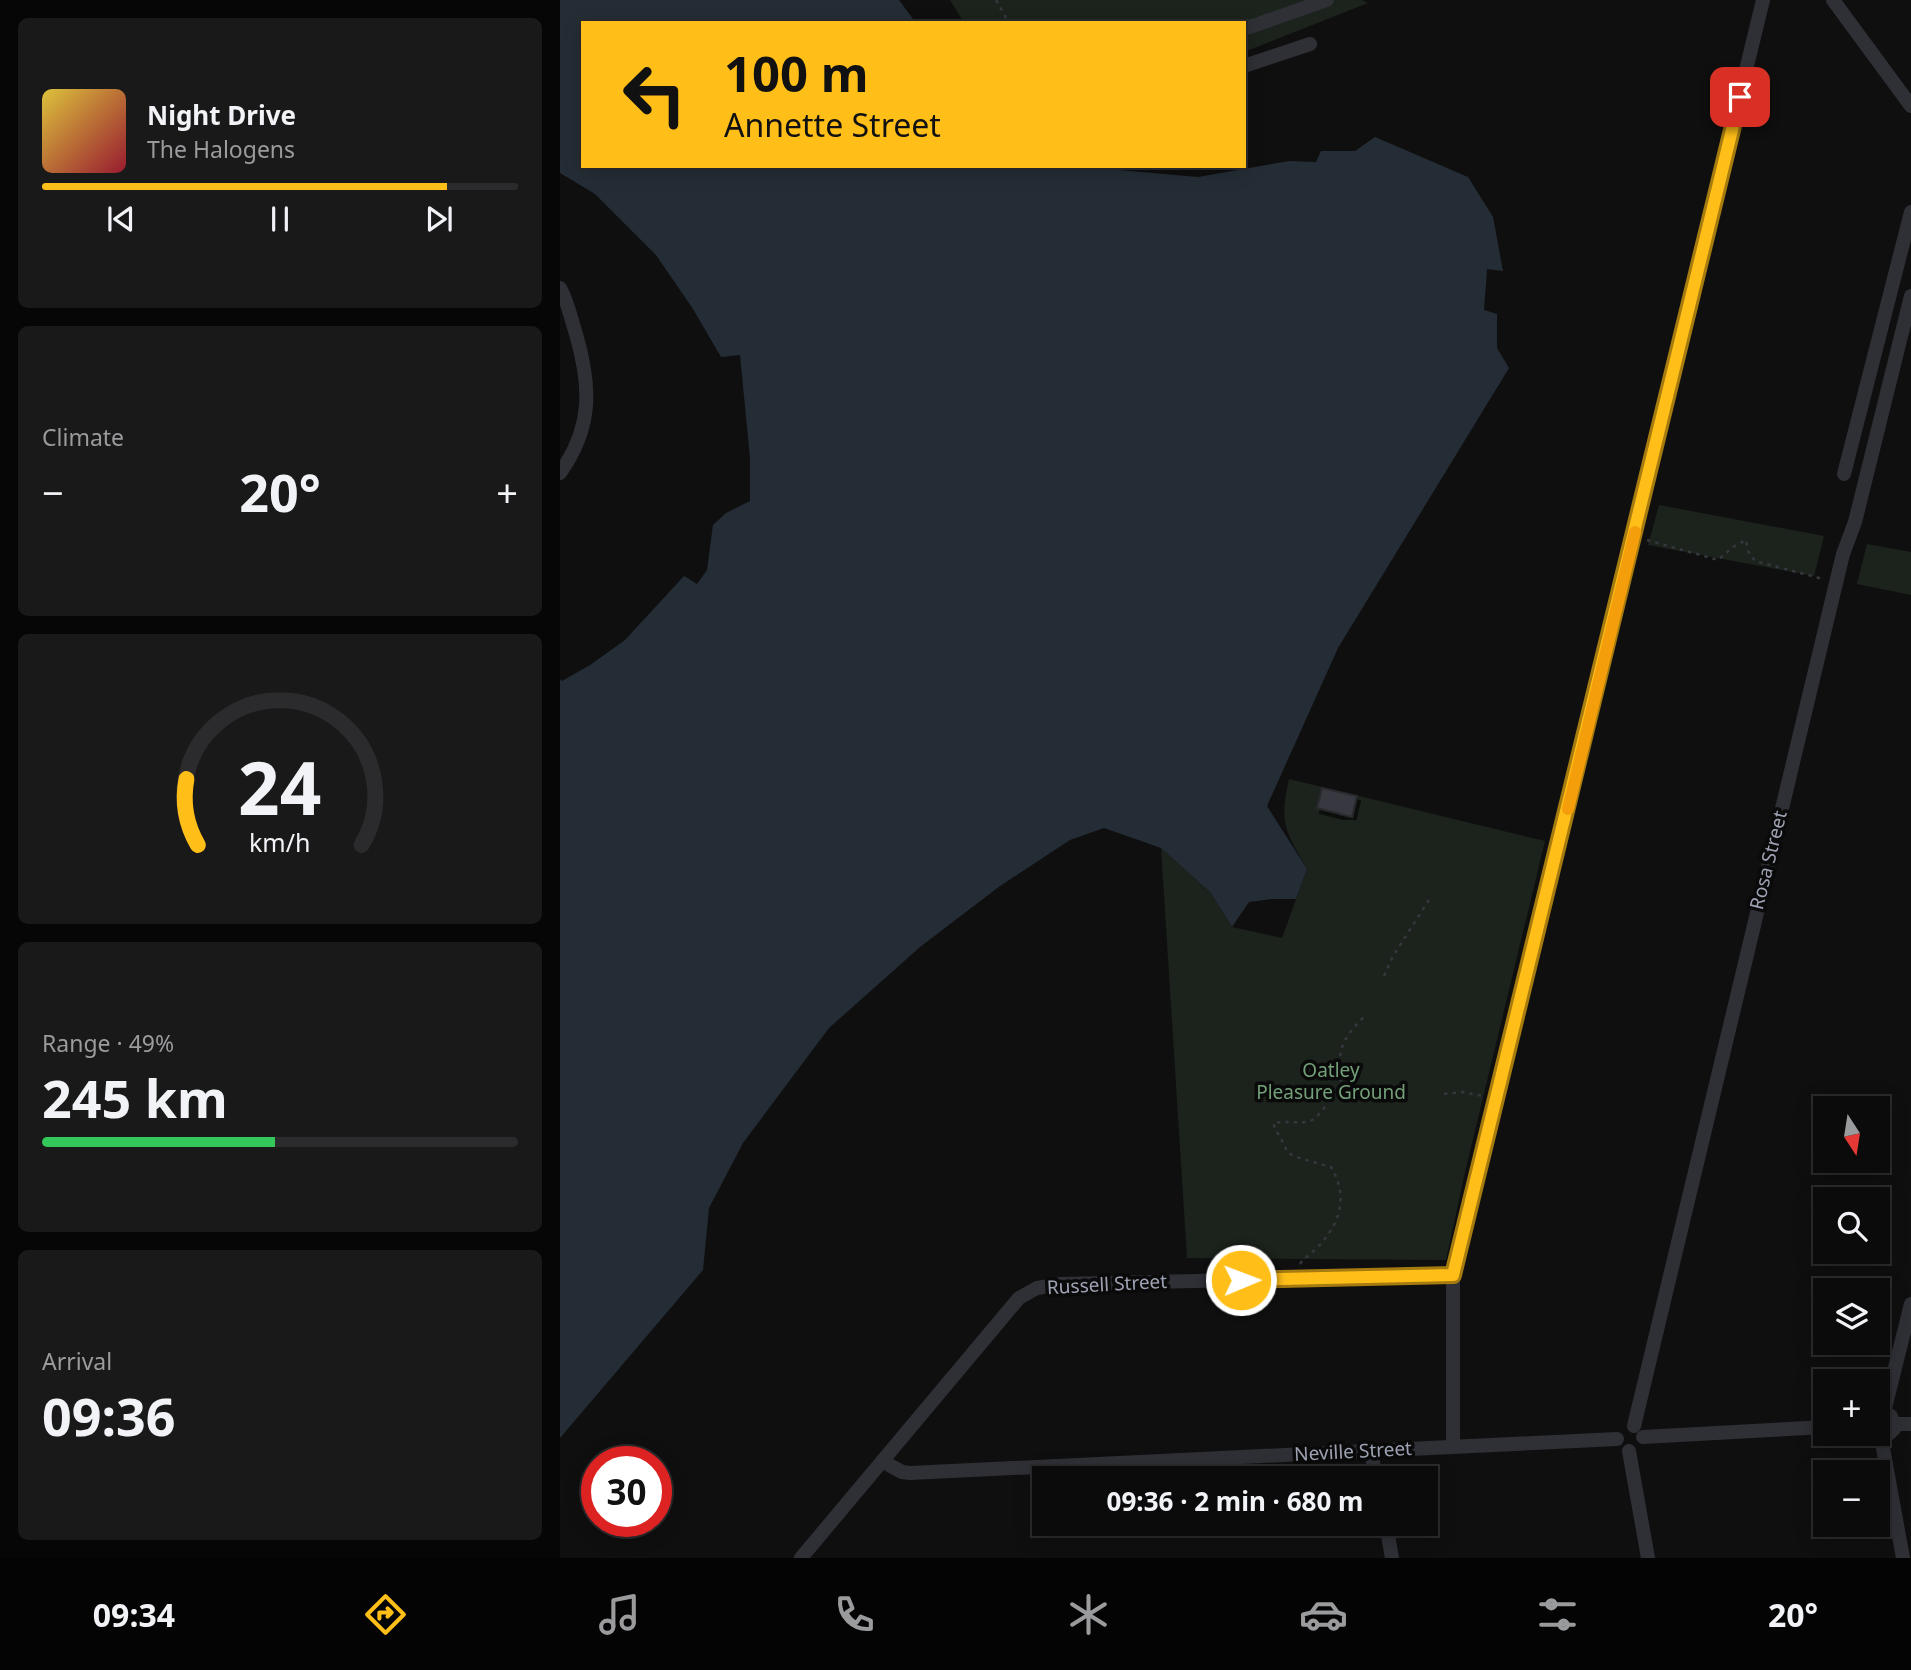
<!DOCTYPE html>
<meta charset="utf-8">
<style>
:root{--surface:#0b0b0c;--page:#19191a;--text:#f1f3f6;--muted:#9a9b9d;--line:#2b2b2d;--accent:#ffbf18}
body{margin:0;font-family:"Noto Sans",sans-serif;background:var(--page);color:var(--text);height:100vh;display:flex;flex-direction:column;font-size:26px;white-space:nowrap}
*{box-sizing:border-box;margin:0}
p{font-size:23px;color:var(--muted)}
.icon{flex:none;width:38px;height:38px;fill:none;stroke:currentColor;stroke-width:2;stroke-linecap:round;stroke-linejoin:round}
.map{position:relative;flex:1;overflow:hidden}
.details{display:flex;flex-direction:column;gap:18px;padding:18px;background:#060607;width:560px}
.details>*{flex:none}
.guide{position:absolute;left:21px;top:21px;width:665px;height:147px;border-radius:0px;box-shadow:0 4px 18px #0003,0 0 0 2px var(--line);background:#ffbf18;color:#111;overflow:hidden}
.needle{width:46px;rotate:168deg}
.fabs{position:absolute;left:1253px;top:1096px;display:grid;gap:14px}
.fabs a{display:grid;place-items:center;width:77px;height:77px;border-radius:0px;background:var(--surface);box-shadow:0 4px 18px #0003,0 0 0 2px var(--line);font-size:35px}
.speed{position:absolute;left:21px;top:1446px;display:flex;gap:14px;font-size:35px;font-weight:700;text-align:center}
.speed>*{display:grid;place-content:center;width:91px;height:91px;border-radius:50%;background:var(--surface);box-shadow:0 4px 18px #0003,0 0 0 2px var(--line);line-height:1}
.speed .limit{border:10px solid #d22;background:#fff;color:#111}
.pin{position:absolute;display:grid;place-items:center;width:60px;height:60px;color:#fff;margin:-30px;border-radius:14px;box-shadow:0 4px 10px #0006}
.me{position:absolute;width:77px;margin:-38px;rotate:89deg;stroke-linejoin:round;filter:drop-shadow(0 0 5px #0008)}
.turn{display:flex;align-items:center;gap:24px;height:147px;padding:0 28px;font-size:32px}
.turn .icon{width:91px;height:91px;stroke-width:2.5}
.turn b{display:block;font-size:49px;line-height:60px}
.big{font-size:52px;font-weight:700;line-height:1.1}
.details .tile{flex:1;display:flex;flex-direction:column;justify-content:center;gap:10px;min-width:0;padding:0 24px;border-radius:10px;background:var(--page)}
.details .dial{align-items:center;gap:0}
.dial svg{height:182px;overflow:visible;fill:none;stroke:var(--line);stroke-width:7;stroke-linecap:round;text-anchor:middle}
.dial text{fill:var(--text);stroke:none}
.song{display:flex;align-items:center;gap:21px}
.cover{width:84px;height:84px;border-radius:10px;background:linear-gradient(135deg,hsl(50 70% 55%),hsl(350 70% 35%))}
.played{height:7px;border-radius:4px;background:linear-gradient(90deg,var(--accent) 85%,var(--line) 85%)}
.keys{display:flex;justify-content:space-around;direction:ltr}
.heat{display:flex;justify-content:space-between;align-items:center;font-size:38px;direction:ltr}
.charge{height:10px;border-radius:5px;background:linear-gradient(90deg,#34c759 49%,var(--line) 0)}
.trip{position:absolute;left:472px;top:1466px;width:406px;height:70px;border-radius:0px;background:var(--surface);box-shadow:0 4px 18px #0003,0 0 0 2px var(--line);font-weight:700;line-height:70px;text-align:center}
.dock{display:flex;height:112px;justify-content:space-around;align-items:center;background:#040405;color:var(--muted)}
.dock .icon{width:49px;height:49px}
.dock .selected{color:var(--accent)}
.dock b{font-size:32px;color:var(--text)}
main{display:flex;flex:1;min-height:0}
.map>svg:first-child{display:block}
.green{fill:#1b231c}
.water{fill:#242d35}
.building{fill:#38393f;stroke:#29292d;stroke-width:2;filter:url(#shadow)}
.lines{fill:none;stroke-linecap:round;stroke-linejoin:round}
.path{stroke:#35373d;stroke-width:2.5;stroke-dasharray:3.5 5;stroke-linecap:butt}
.minor{stroke:#2f3036;stroke-width:14}
.route-casing{stroke:#a67c10;stroke-width:18}
.route{stroke:#ffbf18;stroke-width:12}
.slow{stroke:#f59e0b;stroke-width:12}
.labels{text-anchor:middle;dominant-baseline:central;stroke-width:7;stroke-linejoin:round;paint-order:stroke}
.street-label{font-size:19px;fill:#9ea3b3;stroke:#0a0a0b}
.park-label{font-size:19px;fill:#73a078;stroke:#0a0a0b}
</style>
<main>
<section class="details">
<div class="tile">
<div class="song"><i class="cover"></i><div><b>Night Drive</b><p>The Halogens</p></div></div>
<div class="played"></div>
<div class="keys"><svg class="icon" aria-label="previous" viewBox="0 0 24 24"><path d="M18 5L8 12l10 7zM5 5v14"/></svg><svg class="icon" aria-label="pause" viewBox="0 0 24 24"><path d="M8 5v14M16 5v14"/></svg><svg class="icon" aria-label="next" viewBox="0 0 24 24"><path d="M6 5l10 7-10 7zM19 5v14"/></svg></div>
</div>
<div class="tile"><p>Climate</p>
<div class="heat"><a>−</a><b class="big">20°</b><a>+</a></div>
</div>
<div class="tile dial"><svg viewBox="0 0 100 80">
<path d="M14 69A42 42 0 1 1 86 69"/>
<path d="M14 69A42 42 0 0 1 9 40" stroke="#ffbf18"/>
<text x="50" y="56" font-size="32" font-weight="700">24</text>
<text x="50" y="72" font-size="11">km/h</text>
</svg></div>
<div class="tile"><p>Range · 49%</p><b class="big">245 km</b><div class="charge"></div></div>
<div class="tile"><p>Arrival</p><b class="big">09:36</b></div>
</section>
<div class="map">
<svg width="1351" height="1558" viewBox="0 0 1351 1558">
<defs>
<filter id="shadow"><feDropShadow dx="3" dy="5" stdDeviation="0" flood-color="#0009"/></filter>
</defs>
<rect width="100%" height="100%" fill="#0f0f10"/>
<!-- green -->
<path class="green" d="M390,0H802L808,3L684,52V23H404Z
M1099,505L1264,536L1254,576L1088,545Z
M1307,544L1351,552V595L1297,584Z
M729,779L985,841L905,1172L886,1260L627,1258L601,848L651,893L672,927L722,938L747,869C725,830 719,824 729,779Z"/>
<!-- water -->
<path class="water" d="M0,0H339L356,23H23V166H514L638,177L729,161L756,162L761,151H795L815,137L908,177L933,217L943,271L927,269L924,310L937,314V348L949,368L778,648L707,806L747,869L736,899H712L689,902L672,927L651,893L601,848L544,828L510,840L440,886L360,947L269,1028L183,1143L149,1208L143,1270L0,1438V679L2,681L30,665L65,640L124,576L137,584L147,570L153,525L166,513L190,501V458L180,355L161,357L133,309L96,255L35,194L0,173Z"/>
<!-- building -->
<path class="building" d="M762,788L797,796L792,817L757,808Z"/>
<g class="lines">
<!-- path -->
<path class="path" d="M436,0L449,23
M1087,540L1158,560L1173,547L1186,540L1188,551L1195,561L1263,579
M824,976L833,956L869,900
M884,1094L902,1092L923,1096
M740,1264C745,1257 751,1254 757,1248C780,1224 789,1197 771,1167L736,1157L727,1152C723,1140 717,1134 713,1123C727,1121 734,1123 747,1122C758,1121 773,1095 781,1086C777,1053 780,1040 804,1017"/>
<!-- minor -->
<path class="minor" d="M1273,0L1351,106
M684,29L767,0
M684,66L750,44
M0,288C8,302 11,319 16,334C31,386 33,427 0,473
M1284,474L1351,212
M1324,1412L1351,1304
M1334,1424H1351
M1074,1426L1283,554L1295,522L1351,296
M1312,1433L1317,1437H1325L1334,1429L1331,1416L1324,1412H1318
M1083,1437L1265,1427
M1321,1437L1343,1558
M893,1446V1275L1203,0
M811,1450L816,1479
M1069,1451L1088,1558
M322,1461L342,1472L350,1473L1057,1439
M826,1524L832,1558
M241,1558L459,1298L477,1288L501,1284L893,1275"/>
</g>
<g class="lines">
<!-- route casing -->
<g class="route-casing">
<path id="route" d="M681,1280L893,1275L1180,97"/>
</g>
<!-- route -->
<use href="#route" class="route"/>
<!-- slow -->
<path class="slow" d="M1008,809L1075,532"/>
</g>
<g class="labels">
<!-- street labels -->
<g class="street-label">
<text transform="translate(1208 860) rotate(-76)">Rosa Street</text>
<text transform="translate(547 1284) rotate(-3)">Russell Street</text>
<text transform="translate(793 1451) rotate(-3)">Neville Street</text>
</g>
<!-- park labels -->
<g class="park-label">
<text x="771" y="1070">Oatley<tspan x="771" dy="22">Pleasure Ground</tspan></text>
</g>
</g>
</svg>
<div class="fabs">
<a><svg class="needle" viewBox="-14 -14 28 28"><path d="M0-13l5 13h-10z" fill="#e53935"/><path d="M0 13l5-13h-10z" fill="#9a9b9d"/></svg></a>
<a><svg class="icon" aria-label="search" viewBox="0 0 24 24"><circle cx="10" cy="10" r="6"/><path d="M15 15l6 6"/></svg></a>
<a><svg class="icon" aria-label="layers" viewBox="0 0 24 24"><path d="M12 4l9 5-9 5-9-5zM3 14l9 5 9-5"/></svg></a>
<a>+</a>
<a>−</a>
</div>
<div class="speed"><div class="limit">30</div></div>
<div class="pin" style="left:1180px;top:97px;background:#d93025"><svg class="icon" aria-label="arrive" viewBox="0 0 24 24"><path d="M6 21V4h12l-3 4 3 4H6"/></svg></div>
<svg class="me" style="left:681px;top:1280px" viewBox="-20 -20 40 40"><circle r="17" fill="#ffbf18" stroke="#fff" stroke-width="3"/><path d="M0-11L8 9 0 5-8 9z" fill="#fff"/></svg>
<div class="trip">09:36 · 2 min · 680 m</div>
<div class="guide">
<div class="turn"><svg class="icon" aria-label="left" viewBox="0 0 24 24"><path d="M17 20v-9H6M10 6l-5 5 5 5"/></svg><div><b>100 m</b>Annette Street</div></div>
</div>
</div>
</main>
<nav class="dock">
<b>09:34</b>
<svg class="icon selected" aria-label="directions" viewBox="0 0 24 24"><path d="M12 3l9 9-9 9-9-9zM9 14v-3h6M13 9l2 2-2 2"/></svg>
<svg class="icon" aria-label="music" viewBox="0 0 24 24"><path d="M9 18V5l10-2v13"/><circle cx="6" cy="18" r="3"/><circle cx="16" cy="16" r="3"/></svg>
<svg class="icon" aria-label="phone" viewBox="0 0 24 24"><path d="M5 4h4l2 5-3 2q2 4 5 5l2-3 5 2v4C11 20 4 13 5 4z"/></svg>
<svg class="icon" aria-label="climate" viewBox="0 0 24 24"><path d="M12 3v18M4 7l16 10M4 17L20 7"/></svg>
<svg class="icon" aria-label="car" viewBox="0 0 24 24"><path d="M5 17H2v-5l4-1 3-4h7l3 4 3 1v5h-3M9 17h6M6 11h13"/><circle cx="7" cy="17" r="2"/><circle cx="17" cy="17" r="2"/></svg>
<svg class="icon" aria-label="filters" viewBox="0 0 24 24"><path d="M4 7h16M4 17h16"/><circle cx="9" cy="7" r="2"/><circle cx="15" cy="17" r="2"/></svg>
<b>20°</b>
</nav>
